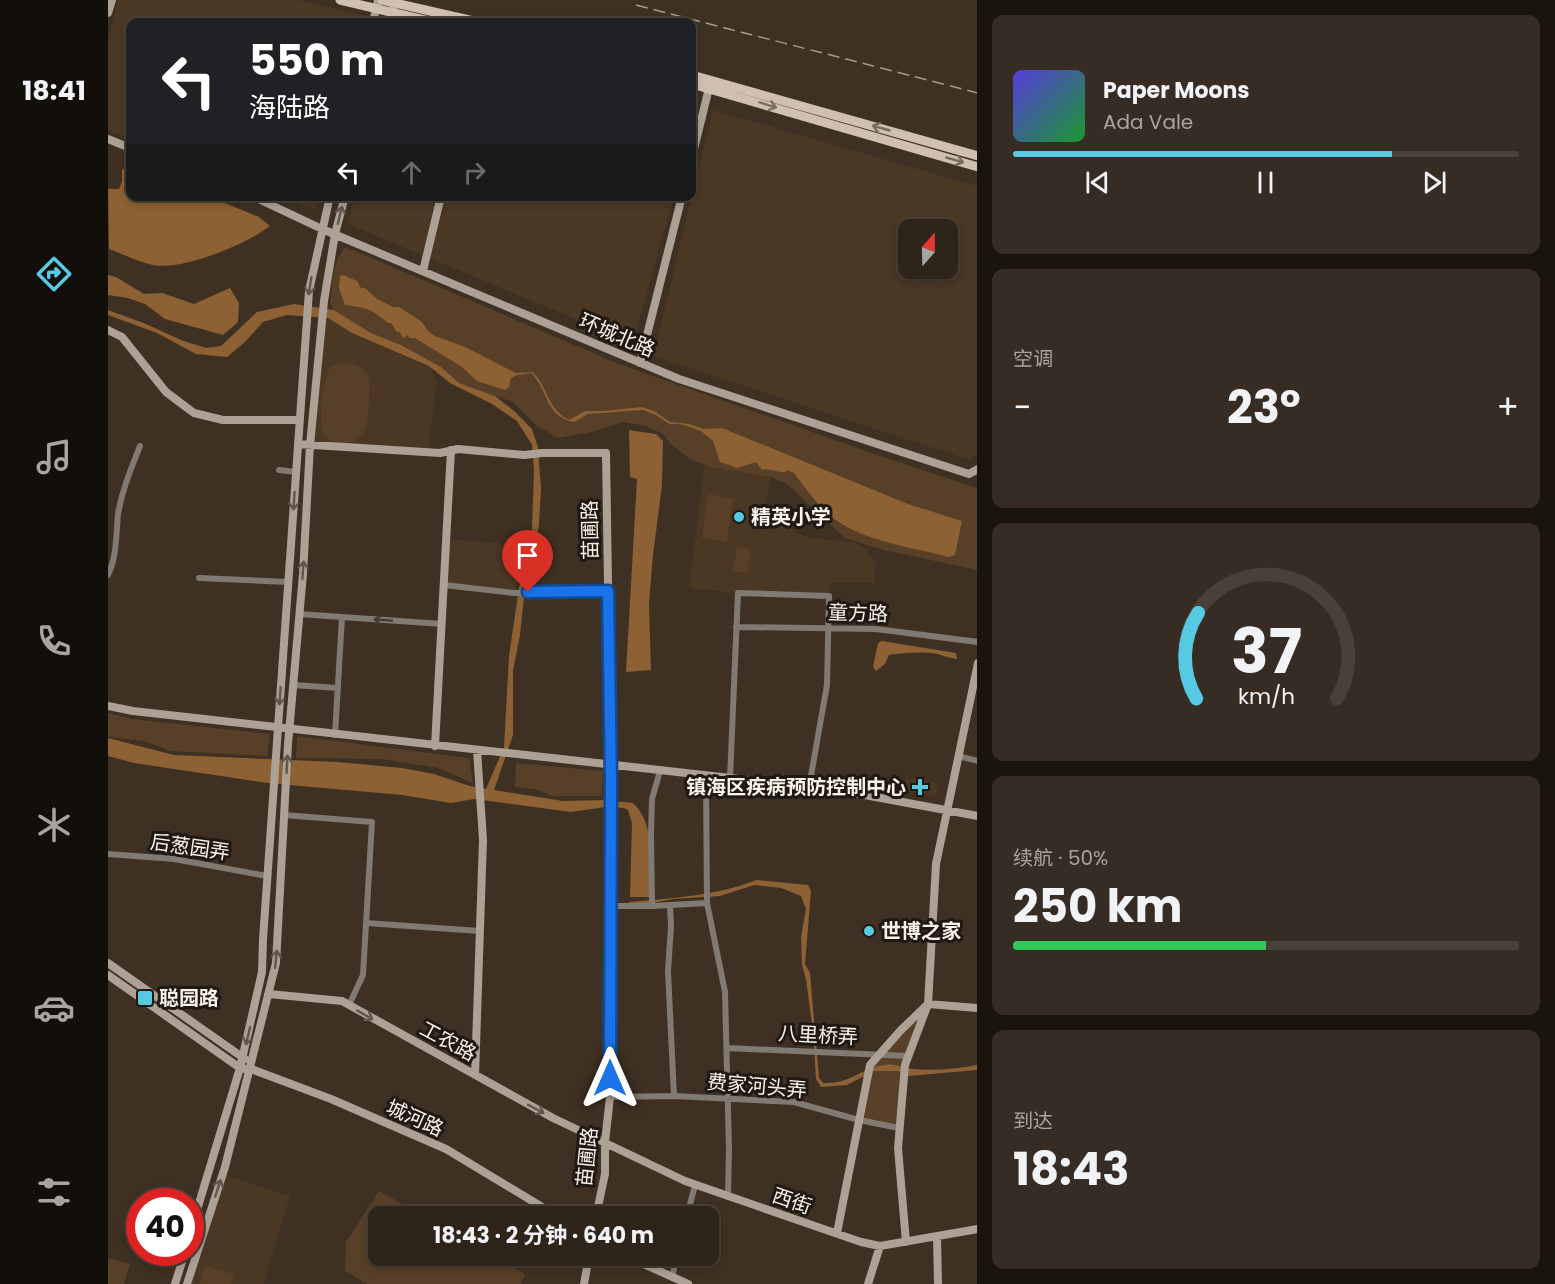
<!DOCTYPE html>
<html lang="zh">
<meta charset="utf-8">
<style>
:root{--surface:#2e241a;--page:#362c23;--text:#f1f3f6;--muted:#a7a4a2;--line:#494139;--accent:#57c9e2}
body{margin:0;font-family:Poppins,"Noto Sans SC",sans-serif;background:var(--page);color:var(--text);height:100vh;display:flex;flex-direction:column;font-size:22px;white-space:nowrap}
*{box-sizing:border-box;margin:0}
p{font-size:20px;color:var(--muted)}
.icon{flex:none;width:33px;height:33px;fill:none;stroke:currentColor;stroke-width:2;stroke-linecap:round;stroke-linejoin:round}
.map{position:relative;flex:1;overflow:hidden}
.drawer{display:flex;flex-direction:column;gap:15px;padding:15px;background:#19140e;width:578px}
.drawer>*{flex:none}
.hud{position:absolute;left:18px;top:18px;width:570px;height:183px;border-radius:12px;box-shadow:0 3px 9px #0003,0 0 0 2px var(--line);background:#202124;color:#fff;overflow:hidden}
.needle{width:39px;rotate:20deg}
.tools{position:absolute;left:790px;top:219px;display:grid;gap:12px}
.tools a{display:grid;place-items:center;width:60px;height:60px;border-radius:12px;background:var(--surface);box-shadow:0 3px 9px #0003,0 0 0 2px var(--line);font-size:30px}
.speed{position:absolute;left:18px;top:1188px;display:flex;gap:12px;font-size:30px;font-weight:700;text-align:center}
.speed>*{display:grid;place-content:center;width:78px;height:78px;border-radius:50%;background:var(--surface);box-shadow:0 3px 9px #0003,0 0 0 2px var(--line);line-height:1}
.speed .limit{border:9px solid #d22;background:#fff;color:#111}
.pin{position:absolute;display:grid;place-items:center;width:51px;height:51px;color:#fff;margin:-62px -26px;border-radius:50% 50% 50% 0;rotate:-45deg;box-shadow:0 0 6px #0007}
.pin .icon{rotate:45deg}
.me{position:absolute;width:66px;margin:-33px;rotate:0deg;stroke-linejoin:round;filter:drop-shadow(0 0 4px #0008)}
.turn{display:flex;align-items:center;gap:21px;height:126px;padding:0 24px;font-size:27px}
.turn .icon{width:78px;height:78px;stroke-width:2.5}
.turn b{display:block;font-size:42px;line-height:51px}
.lanes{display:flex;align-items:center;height:57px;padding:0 24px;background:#0003;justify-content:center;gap:30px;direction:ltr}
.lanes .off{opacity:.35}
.big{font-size:45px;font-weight:700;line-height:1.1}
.drawer .card{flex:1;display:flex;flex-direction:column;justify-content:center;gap:9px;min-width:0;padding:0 21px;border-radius:12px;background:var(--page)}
.drawer .dial{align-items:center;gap:0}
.dial svg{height:156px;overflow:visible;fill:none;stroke:var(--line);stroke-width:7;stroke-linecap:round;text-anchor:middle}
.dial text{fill:var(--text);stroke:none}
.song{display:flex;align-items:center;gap:18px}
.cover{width:72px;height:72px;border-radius:9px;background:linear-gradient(135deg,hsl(250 70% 55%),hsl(130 70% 35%))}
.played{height:6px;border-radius:3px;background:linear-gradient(90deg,var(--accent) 75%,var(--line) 75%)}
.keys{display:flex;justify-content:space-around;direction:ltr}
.heat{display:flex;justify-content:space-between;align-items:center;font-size:33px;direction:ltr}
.charge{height:9px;border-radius:4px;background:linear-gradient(90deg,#34c759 50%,var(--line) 0)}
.trip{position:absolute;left:260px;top:1206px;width:351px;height:60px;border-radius:12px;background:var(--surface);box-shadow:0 3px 9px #0003,0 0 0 2px var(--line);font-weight:700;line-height:60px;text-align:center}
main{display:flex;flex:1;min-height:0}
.dock{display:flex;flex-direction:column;width:108px;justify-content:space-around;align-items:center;background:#120e0a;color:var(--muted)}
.dock .icon{width:42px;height:42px}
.dock .on{color:var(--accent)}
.dock b{font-size:27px;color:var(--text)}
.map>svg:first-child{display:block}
.built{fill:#4a3724;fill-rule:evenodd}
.green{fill:#583f27}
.water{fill:#8d6133}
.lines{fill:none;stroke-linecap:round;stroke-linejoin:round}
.street{stroke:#817a73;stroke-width:6}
.secondary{stroke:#ada196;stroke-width:8}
.primary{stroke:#d0c0b2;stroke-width:9}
.rail{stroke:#a69b8f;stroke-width:1.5;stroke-dasharray:12 6;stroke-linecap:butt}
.oneway{stroke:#786c62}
.oneway2{stroke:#5f564e}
.oneway3{stroke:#423b35}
.route-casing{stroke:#114b97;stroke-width:15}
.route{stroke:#1a73e8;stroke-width:10}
.poi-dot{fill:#57c9e2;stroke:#201913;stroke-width:2}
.labels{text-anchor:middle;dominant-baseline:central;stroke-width:6;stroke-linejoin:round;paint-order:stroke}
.street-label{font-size:20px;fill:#fbf2e9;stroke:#201913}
.poi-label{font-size:20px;font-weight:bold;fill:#fbf2e9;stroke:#201913;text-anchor:start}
</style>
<main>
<nav class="dock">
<b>18:41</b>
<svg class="icon on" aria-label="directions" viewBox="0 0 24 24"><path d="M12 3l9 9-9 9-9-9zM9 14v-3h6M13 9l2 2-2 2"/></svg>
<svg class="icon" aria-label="music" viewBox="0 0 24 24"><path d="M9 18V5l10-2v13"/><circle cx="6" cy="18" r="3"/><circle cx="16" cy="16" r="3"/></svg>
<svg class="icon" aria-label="phone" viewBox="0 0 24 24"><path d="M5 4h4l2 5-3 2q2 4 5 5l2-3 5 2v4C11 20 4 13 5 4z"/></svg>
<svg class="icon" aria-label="climate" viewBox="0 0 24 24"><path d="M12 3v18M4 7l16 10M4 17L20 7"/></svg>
<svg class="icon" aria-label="car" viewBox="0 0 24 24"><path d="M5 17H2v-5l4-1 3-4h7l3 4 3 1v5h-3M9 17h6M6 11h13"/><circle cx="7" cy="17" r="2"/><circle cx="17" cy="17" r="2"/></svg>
<svg class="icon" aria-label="filters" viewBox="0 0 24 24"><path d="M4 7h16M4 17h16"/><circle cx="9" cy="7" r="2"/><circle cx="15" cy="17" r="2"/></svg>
</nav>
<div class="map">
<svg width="870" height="1284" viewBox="0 0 870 1284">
<rect width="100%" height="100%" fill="#3e3022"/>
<!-- built -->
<path class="built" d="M10,0H189L256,15L254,22H22V139L0,130V40Z
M605,110L869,186V455L859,459L545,356ZM801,230H840V268H801Z
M171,197H211L207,210Z
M247,197H566L525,343L239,224Z
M220,318L244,333L321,366L330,385L328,390L320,452L203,445L214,319Z
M596,465L663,477L658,503L687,532L702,538L745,542L758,549L768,562L767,583H722L721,596L630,593L581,588Z
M338,539L417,545L406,593L336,585Z
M797,777L830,784L828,797L795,790Z
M115,1174L182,1196L156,1284H80Z"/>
<!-- green -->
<path class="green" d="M238,247L511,364L767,454L869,488V570L776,550L737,538L679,484L663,477L602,467L582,459L563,444L555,434L538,426L515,422L484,432L450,438L429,426L405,402L351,383L333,367L293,345L263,333L226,310L222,303C225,287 224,258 238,247Z
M235,363C243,363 250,364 256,370C258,372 260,375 261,378C263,384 260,423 257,429C253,436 247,442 239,443C230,444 219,441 215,432C210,422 215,376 222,368C225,365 230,363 235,363Z
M600,494L625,498L619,542L594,538Z
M629,547L643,549L639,573L625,571Z
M0,713L24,719L162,734L159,756L63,751L36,741L0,737Z
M189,736L361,758L365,783L330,768L274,759L188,758Z
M408,763L495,771L494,796H443L427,789L407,787Z
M820,1004L800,1056L791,1128L751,1120L762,1065Z
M271,1191L316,1216H270V1256H385L417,1274L413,1284H259L237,1271L238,1242Z
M0,1258L22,1264L16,1284H0Z
M97,1266L126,1274L123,1284H92Z"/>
<!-- water -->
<path class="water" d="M18,166H22V196L102,197L151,217L162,226C139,244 74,271 45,265C30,262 15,254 1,249L0,189H11L14,181V170Z
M0,275L8,277L36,294L54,293L86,304L122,288L131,303L130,322L115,335L57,319L37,304L20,298L0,295Z
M235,275L249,281L253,288H257L269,299L285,307H291L314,322L320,331L327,336L357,347L408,373L424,372C441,386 437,407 461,420L477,411H495L534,407L546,411L562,422L581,424L596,429L614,428L800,504L854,521L847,555L841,557C803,547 759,542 726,519C714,511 695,485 686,473L679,470L678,472C668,473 663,468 654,470L648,462L629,468L612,462L605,441L593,431L572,424H561L548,415L535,410L480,414L466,422C436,416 441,390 423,373L409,375L403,378L401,387L397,390L369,381L354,367L307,338H301L300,335L295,338L292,332H289L283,323H280C262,308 259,308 237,305L231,288L232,276Z
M186,304L226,310L263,333L293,345L333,367L351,383L387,396L406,411L424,429L430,447L433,489L431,524L426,556L417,588L412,635L405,671V735L386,790L455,801L497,800L525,803C551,828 538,866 543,897H522L524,823L520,810L516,808L498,807L463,812L366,799L343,803L294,795L159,783L26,763L0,756V738L66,755L230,762L294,768L326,774L362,786L378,789L396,747L401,656L411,588L424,528L426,470L424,445L409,421L384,404L342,383L321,366L244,333L220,318L179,315L155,322L137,342L119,357L88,354L49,333L0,315V310L38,324L73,340L98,348L113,346L149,312Z
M521,430L548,434L555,441L554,485L545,555L541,603L543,670L518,672L529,479L522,477Z
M774,641L848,653L849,659C841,658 836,656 830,654C814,651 796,653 781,655L777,664L768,671L765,667L770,643Z
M649,880L700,885L703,891L697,964L702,973L711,1078L715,1083C744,1084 752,1068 777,1065C786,1063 795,1068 804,1069C825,1071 849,1069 869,1065V1070L801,1076L790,1071H766L739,1085L713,1087L708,1079L705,1032L698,979L694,965L693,937L698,909L693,896L673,888L646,885L612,896L565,899L518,908L521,902C567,898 605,896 649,880Z"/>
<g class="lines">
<!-- street -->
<path class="street" d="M171,470L188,472
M0,575C9,557 8,534 10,514C14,490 23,469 32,446
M91,578L180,582
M336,585L406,593L500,591
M191,614L334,624
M628,627L768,629L870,642
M185,685L230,688
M227,735L234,617
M850,756L870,761
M598,776L599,903L617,992L621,1148L620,1197
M622,778L630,593L721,596L719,685L701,787
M176,815L264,822L255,975L241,1005
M0,854L66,859L159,876
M562,905L563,926L560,971L566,1096
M502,906H544L599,903
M544,906L543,835L544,799L552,771
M258,923L371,931
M619,1048L800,1056
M502,1097L566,1096L686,1102L751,1120L791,1128
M579,1216L587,1185
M564,1277L569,1256"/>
<!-- secondary -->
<path class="secondary" d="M0,13L4,0
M265,22L270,0
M281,22L286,5
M0,139L22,148
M584,157L601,88
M144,196L214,229L571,379L861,474L870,469
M315,271L333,196
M0,330L14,337L58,392L86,413L115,420H192
M532,363L574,196
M190,444L332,453L350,449L416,455L434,453H498L503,780L502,1097L497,1142V1174L488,1216
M0,706L25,711L730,790L870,816
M327,746L343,450
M0,963L137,1059
M0,975L132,1068L143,1069L223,1099L338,1149L449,1216
M161,994L234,1001L445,1118L577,1181L753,1242L772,1246L870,1229
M367,1075L375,840L369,750
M82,1233L132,1068L154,972L155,939L201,291L222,196
M729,1233L762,1065L793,1030L820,1004L828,864L870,663
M829,1237L830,1284
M798,1242L790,1148L797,1065L820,1004L870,1008
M518,1256L580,1284
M67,1284L77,1252
M79,1284L117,1167L168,963L180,744L195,574L202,445L216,301L227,234L237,196
M476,1284L481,1256
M760,1284L772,1246"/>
<!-- primary -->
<path class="primary" d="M232,0L325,22
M274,0L370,22
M584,75L870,156
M584,84L870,167"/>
<!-- rail -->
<path class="rail" d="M528,5L870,93"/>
</g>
<!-- one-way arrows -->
<defs><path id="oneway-shaft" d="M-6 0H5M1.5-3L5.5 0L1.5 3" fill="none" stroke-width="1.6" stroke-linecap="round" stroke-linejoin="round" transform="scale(1.5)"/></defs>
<g class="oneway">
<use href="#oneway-shaft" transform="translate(660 105) rotate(17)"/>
<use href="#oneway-shaft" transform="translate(773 128) rotate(-164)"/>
<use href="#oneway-shaft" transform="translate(847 160) rotate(16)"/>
</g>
<g class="oneway2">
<use href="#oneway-shaft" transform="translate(232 215) rotate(-76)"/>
<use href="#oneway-shaft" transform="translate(202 286) rotate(99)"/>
<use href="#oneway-shaft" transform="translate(186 501) rotate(94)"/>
<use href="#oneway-shaft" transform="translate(195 570) rotate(-86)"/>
<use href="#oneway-shaft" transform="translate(172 696) rotate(94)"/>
<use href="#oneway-shaft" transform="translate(179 764) rotate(-87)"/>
<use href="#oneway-shaft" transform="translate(168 959) rotate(-84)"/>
<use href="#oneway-shaft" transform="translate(257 1015) rotate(30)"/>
<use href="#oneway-shaft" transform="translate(140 1036) rotate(103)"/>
<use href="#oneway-shaft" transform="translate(428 1109) rotate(28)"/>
<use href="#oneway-shaft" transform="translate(110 1188) rotate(-72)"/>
</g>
<use class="oneway3" href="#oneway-shaft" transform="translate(275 620) rotate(-176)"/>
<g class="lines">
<!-- route casing -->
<g class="route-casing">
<path id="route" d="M420,592L500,591L503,780L502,1078"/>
</g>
<!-- route -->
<use href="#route" class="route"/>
</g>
<!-- markers -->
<g class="poi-dot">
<circle cx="631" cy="517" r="6"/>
<path d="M809 778h6v6h6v6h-6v6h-6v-6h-6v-6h6z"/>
<circle cx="761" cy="931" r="6"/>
<rect x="29" y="990" width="16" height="16" rx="3"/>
</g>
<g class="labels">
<!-- street labels -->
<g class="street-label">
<text transform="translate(509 335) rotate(23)">环城北路</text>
<text transform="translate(482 530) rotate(-91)">苗圃路</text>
<text transform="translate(750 613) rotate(2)">童方路</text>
<text transform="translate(82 847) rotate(8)">后葱园弄</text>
<text transform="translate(710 1035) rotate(3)">八里桥弄</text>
<text transform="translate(340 1041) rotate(28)">工农路</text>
<text transform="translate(649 1086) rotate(5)">费家河头弄</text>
<text transform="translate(307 1118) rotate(24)">城河路</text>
<text transform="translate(479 1157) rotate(-84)">苗圃路</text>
<text transform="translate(684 1201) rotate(19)">西街</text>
</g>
<!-- poi labels -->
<g class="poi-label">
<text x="643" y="517">精英小学</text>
<text x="798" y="787" text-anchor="end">镇海区疾病预防控制中心</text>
<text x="773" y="931">世博之家</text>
<text x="51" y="998">聪园路</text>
</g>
</g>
</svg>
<div class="tools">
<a><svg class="needle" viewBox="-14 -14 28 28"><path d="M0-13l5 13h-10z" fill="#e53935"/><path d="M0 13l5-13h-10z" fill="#a7a4a2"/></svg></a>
</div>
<div class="speed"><div class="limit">40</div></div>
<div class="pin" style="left:420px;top:592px;background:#d93025"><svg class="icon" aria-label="arrive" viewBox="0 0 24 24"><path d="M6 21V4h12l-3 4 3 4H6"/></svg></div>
<svg class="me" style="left:502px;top:1078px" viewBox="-20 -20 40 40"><path d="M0-17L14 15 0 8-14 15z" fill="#1a73e8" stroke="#fff" stroke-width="4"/></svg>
<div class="trip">18:43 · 2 分钟 · 640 m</div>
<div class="hud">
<div class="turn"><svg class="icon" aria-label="left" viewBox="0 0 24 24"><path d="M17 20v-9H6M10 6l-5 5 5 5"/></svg><div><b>550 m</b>海陆路</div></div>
<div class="lanes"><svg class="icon" aria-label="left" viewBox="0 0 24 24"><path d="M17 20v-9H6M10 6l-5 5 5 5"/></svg><svg class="icon off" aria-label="ahead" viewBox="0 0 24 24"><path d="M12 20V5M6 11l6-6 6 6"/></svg><svg class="icon off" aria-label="right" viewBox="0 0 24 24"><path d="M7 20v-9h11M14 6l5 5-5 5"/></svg></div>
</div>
</div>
<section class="drawer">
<div class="card">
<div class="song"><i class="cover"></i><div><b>Paper Moons</b><p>Ada Vale</p></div></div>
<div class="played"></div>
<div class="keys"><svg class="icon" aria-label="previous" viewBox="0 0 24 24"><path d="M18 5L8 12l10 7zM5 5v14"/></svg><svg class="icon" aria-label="pause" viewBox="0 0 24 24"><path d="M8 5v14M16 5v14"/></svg><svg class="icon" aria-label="next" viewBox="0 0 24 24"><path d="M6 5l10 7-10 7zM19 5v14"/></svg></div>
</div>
<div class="card"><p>空调</p>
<div class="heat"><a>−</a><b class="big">23°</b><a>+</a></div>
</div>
<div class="card dial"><svg viewBox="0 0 100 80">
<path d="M14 69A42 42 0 1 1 86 69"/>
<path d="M14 69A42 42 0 0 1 15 25" stroke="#57c9e2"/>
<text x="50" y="56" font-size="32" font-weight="700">37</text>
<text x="50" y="72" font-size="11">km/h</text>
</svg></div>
<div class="card"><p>续航 · 50%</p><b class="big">250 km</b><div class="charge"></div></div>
<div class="card"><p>到达</p><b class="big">18:43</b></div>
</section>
</main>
